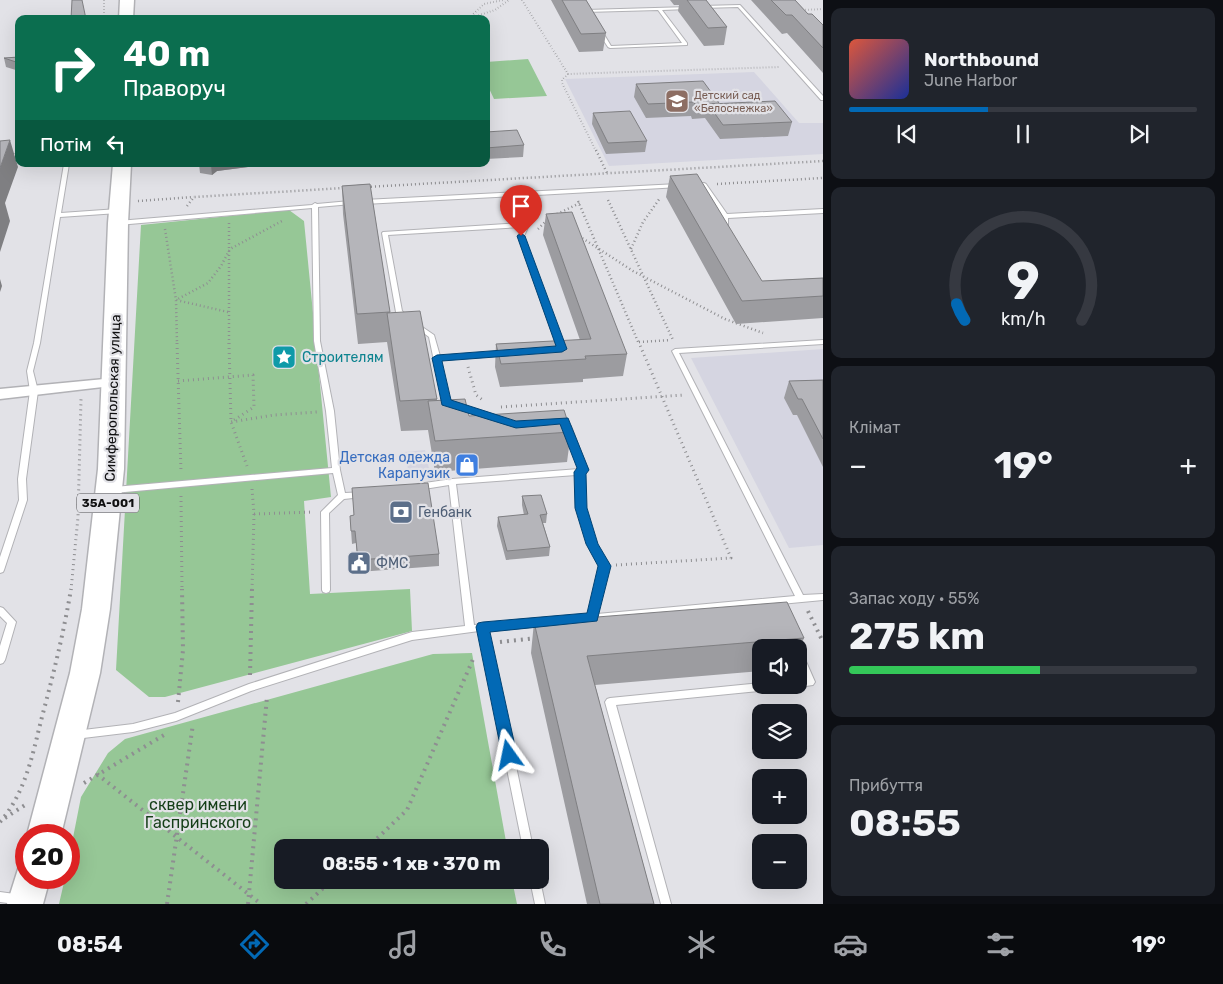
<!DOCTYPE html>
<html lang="uk">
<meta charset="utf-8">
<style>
:root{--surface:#171b24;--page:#20242c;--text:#f1f3f6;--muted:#9ea1a6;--line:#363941;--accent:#0269b5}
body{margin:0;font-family:Rubik,sans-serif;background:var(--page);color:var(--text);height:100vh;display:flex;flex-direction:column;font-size:19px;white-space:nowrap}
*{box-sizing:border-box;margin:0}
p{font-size:16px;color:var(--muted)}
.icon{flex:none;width:28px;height:28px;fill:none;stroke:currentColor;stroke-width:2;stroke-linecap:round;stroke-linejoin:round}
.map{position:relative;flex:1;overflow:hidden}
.sheet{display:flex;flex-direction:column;gap:8px;padding:8px;background:#0d0f14;width:400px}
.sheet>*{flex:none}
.guide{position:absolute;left:15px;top:15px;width:475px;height:152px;border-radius:10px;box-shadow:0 5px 20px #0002;background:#0b6e4f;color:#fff;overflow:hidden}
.tools{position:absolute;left:752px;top:639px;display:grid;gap:10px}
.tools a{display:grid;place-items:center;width:55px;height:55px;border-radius:10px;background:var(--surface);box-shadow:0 5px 20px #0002;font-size:25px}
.speed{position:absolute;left:15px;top:824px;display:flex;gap:10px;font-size:25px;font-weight:700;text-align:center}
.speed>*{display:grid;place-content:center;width:65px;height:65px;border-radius:50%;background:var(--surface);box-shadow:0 5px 20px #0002;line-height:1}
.speed .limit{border:8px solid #d22;background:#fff;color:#111}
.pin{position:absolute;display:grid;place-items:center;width:42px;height:42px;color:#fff;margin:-51px -21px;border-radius:50% 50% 50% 0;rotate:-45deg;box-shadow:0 0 5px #0007}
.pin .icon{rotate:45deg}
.me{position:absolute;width:55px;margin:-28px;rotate:348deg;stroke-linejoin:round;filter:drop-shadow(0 0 4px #0008)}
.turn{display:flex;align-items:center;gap:18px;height:105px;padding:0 25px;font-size:22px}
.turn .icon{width:65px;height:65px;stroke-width:2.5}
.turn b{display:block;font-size:35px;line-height:42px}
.then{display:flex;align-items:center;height:48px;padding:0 25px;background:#0003;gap:10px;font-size:19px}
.big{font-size:38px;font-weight:700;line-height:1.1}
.sheet .card{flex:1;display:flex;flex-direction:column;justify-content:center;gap:8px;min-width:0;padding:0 18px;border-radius:10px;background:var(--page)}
.sheet .dial{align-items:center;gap:0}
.dial svg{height:130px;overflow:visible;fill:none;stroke:var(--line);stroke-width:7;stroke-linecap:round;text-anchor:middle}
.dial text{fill:var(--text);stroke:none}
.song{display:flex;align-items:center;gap:15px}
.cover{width:60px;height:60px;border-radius:8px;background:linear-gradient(135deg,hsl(10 70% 55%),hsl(230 70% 35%))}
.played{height:5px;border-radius:2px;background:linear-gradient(90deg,var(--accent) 40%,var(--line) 40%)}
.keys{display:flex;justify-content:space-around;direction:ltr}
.heat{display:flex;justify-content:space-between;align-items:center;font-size:28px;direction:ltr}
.charge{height:8px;border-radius:4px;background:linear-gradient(90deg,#34c759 55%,var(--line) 0)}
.trip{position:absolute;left:274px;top:839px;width:275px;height:50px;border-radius:10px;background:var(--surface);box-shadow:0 5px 20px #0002;font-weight:700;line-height:50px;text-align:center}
.menu{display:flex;height:80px;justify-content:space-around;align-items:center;background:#090b0e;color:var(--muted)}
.menu .icon{width:35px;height:35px}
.menu .on{color:var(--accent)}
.menu b{font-size:22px;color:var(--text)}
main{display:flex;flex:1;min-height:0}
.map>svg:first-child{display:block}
.built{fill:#d5d5e1}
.green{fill:#96c796}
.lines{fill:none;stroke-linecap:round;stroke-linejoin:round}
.service-casing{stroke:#b2b2b6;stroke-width:2}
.minor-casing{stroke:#b2b2b6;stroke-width:3}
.trunk-casing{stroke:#b2b2b6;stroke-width:3}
.path-far3{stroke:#8e8e91;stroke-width:2;stroke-dasharray:0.5 2.5;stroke-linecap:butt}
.path-far2{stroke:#8e8e91;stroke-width:2.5;stroke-dasharray:1 3;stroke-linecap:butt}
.path-far1{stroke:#8e8e91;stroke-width:3;stroke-dasharray:1 4;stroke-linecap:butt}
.path{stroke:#8e8e91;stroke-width:4;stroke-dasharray:2 5;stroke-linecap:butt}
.service{fill:#fff;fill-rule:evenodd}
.minor{fill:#fff;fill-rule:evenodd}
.trunk{fill:#fff;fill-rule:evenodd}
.wall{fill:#9c9ca0}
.shaded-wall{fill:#7f7f82}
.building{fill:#b5b5ba;stroke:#7f7f82}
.route{fill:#0269b5;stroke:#014476}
.labels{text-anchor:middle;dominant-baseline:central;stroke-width:4.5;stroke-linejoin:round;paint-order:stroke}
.far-education-label{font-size:11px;fill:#785e54;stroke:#e2e2e7;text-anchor:start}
.shield{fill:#e2e2e7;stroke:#4f4f51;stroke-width:1}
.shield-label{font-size:12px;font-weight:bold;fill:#101011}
.culture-label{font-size:14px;fill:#0d838f;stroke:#e2e2e7;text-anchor:start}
.street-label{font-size:14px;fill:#101011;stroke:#e2e2e7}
.shop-label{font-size:14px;fill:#366cbe;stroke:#e2e2e7;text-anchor:end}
.service-label{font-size:14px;fill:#4e5e75;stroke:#e2e2e7;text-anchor:start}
.near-park-label{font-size:16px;fill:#153f18;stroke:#e2e2e7}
</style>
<main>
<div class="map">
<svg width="823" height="904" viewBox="0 0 823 904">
<rect width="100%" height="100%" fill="#e2e2e7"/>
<!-- built -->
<path class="built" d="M754,72L799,123H823V154L609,166L565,79Z
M823,349V545L789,548L691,358Z
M425,450L431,478L410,480L405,452Z"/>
<!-- green -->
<path class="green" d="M528,59L547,96L494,99L486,82V62Z
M289,210L304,221L331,497L304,501L310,594L410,589L412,631L165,697H149L116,670L141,225Z
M472,653L507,847L282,848V880H512L517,904H59L65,878H69V858L81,797L108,753L125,739L433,654Z"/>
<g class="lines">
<!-- service casing -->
<g class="service-casing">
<path id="service" d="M740,5L823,96V100H821L738,7L702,8L700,7L702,6Z
M689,7V9H688L662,10L687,43V45L610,48L608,47L598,32V31H602L611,46L682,43L658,10L586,12L584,11L586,10Z
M19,154V158L0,159V155Z
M64,164H69L61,213L118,209L121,211L118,213L60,217L40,343L33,371L38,391L26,479L27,500L4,570L3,572L0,573V557L19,500L18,479L30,391L27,371L34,343Z
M704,183L706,184L727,214L823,209V213L728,218V229L725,231L722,229V216L702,187L694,188L691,186L694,184Z
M678,184L681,186L680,187L519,196L529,225L524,236L564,349L561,351L558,349L518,236L522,227L388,235L402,311L409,317L408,318H404L396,312L382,233L383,232L523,223L514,196L364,204L361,202L364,200Z
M350,201L353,203L352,204L318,207L320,341L334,411L340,470L345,493L365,492L366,494L365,496L362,497L344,499L329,513L330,590L329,592L326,593L323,592L322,590L321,512L338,495L333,473L114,493L110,490L114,487L332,468L326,411L314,341L312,208L118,225L115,223L118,221L312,205L315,203L317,204Z
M415,322L434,335L440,356L507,352L508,353L505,355L440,360L449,401L498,416L499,418L498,420H492L443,404L429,337L413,325L412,324L413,323Z
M823,340V344L679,353L803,595L823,594V600L488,631L533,848H523L479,631L412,640L251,691L176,721L133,732L75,739L72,738L70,735L72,732L75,731L133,724L175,713L249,684L412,632L465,626L449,485L418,490L414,487L418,484L452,479L579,469H580L563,426L567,424L571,426L588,470L584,473L585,508L596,544L609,565L597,614L795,596L672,351L675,349ZM576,475L577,508L588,544L601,565L588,615L474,625L456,484Z
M0,607L3,608L16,622L5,660L3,663L0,664V646L7,623L0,616Z
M799,653L802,654L804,657L815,682L813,685L799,687L795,685H799V679H804L799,667Z
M761,683V685H783L781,688L778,689L616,705L671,904H661L605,702L607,699L610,698Z
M540,879V880L545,904H535L530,880Z
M0,892L22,895L23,899L22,903L15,904L0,902Z"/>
</g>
<!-- minor casing -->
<g class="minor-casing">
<path id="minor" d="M115,378L120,379L122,382L120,385L0,399V389Z"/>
</g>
<!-- trunk casing -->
<g class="trunk-casing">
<path id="trunk" d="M120,0H134L133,19H119Z
M113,164H131L128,223L124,469L110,609L100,673L61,835H27L70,673L82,609L98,469L108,223Z
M26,863V878H50L43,904H7L19,866Z"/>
</g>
<!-- path-far3 -->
<path class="path-far3" d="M104,0V19
M522,0L568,74L780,67
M802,10L823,9
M469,18L484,4L503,0
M467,19L495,10L509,0
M568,74L562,80V83L596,151"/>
<!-- path-far2 -->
<path class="path-far2" d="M596,150L607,173
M717,184L823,178
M367,187L823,161
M608,200L673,340
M138,201L194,197
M578,201L639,344
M187,206L194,197L344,188
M557,214L580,203
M165,229L176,300L177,344
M538,229L547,220
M579,236L633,271L725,319L763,333
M631,249L643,222L660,198
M228,312L176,300L208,283L221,266L230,249L282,221
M639,342L670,340
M229,344V223"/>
<!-- path-far1 -->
<path class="path-far1" d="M177,343L181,472
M229,343L231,422L247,466
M468,367L476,395L484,401
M178,381L253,375L254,407L231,422L274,415L317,412
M501,407L684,395
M252,489L254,514L252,590
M181,496L182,590
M254,514L313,512
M616,565L731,558L639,343
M71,590L78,517L81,399"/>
<!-- path -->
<path class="path" d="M808,611L823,642
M500,642L536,638
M250,675L252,589
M178,702L183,650L182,589
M97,774L261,904
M84,783L164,735
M5,818L25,805
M0,822C27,791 33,751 43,713C54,672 64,631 71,589
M367,848L407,810L474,657
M167,904L193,724
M248,904L267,697
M306,904L332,880"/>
<!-- service -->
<use href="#service" class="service"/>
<!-- minor -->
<use href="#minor" class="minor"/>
<!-- trunk -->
<use href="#trunk" class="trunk"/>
</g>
<!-- wall -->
<path class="wall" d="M551,0H586L606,33L603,51L579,52Z
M670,0H706L727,27L724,45L704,46L678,11L679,5H674Z
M751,0H795L808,14L823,25V73L787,33L782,34Z
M19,57V71L6,67L4,58Z
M636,84L792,122L788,136L720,139L705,118L692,119L691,116L646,118L634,97Z
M593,113L647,141L645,152L606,154L592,124Z
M486,132L524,145L523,157L486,159Z
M199,164H248V167L217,171L212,175L200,173Z
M670,176L762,281L823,278V318L736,324L666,197Z
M370,184L390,313L437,399V401L469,416L571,432L567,462L435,472L428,430L401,431L387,342L358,344L343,214L342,186Z
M546,214L627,354L623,376L583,379V382L500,387L495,367L496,344L580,340L543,235Z
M823,380V467L797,415H793L784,398L789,381Z
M352,488L439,554V566L358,572L356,543L352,544L350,516H354Z
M522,496L547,514L546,523H543L550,547L549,556L506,560L497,526L498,517L524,515L522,505Z
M534,622L804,638L799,651V648H761V671L595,685L654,904H587L531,653Z"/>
<!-- shaded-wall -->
<path class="shaded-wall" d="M10,140L18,167L5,203L10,221L0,252V168Z
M212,164H248V167L217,171L212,175L211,165Z
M0,279L2,286L0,292Z"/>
<!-- building -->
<path class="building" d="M72,0H82L86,19H71Z
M562,0H586L606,33L581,34Z
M687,0H706L727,27L708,28Z
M771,0H795L808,14H812L823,25V48L792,15H786Z
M19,57V63L4,58Z
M703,81L719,103L710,104L775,101L792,122L723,125L708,104H695L693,102L648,104L636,84Z
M630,111L647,141L608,143L593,113Z
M517,130L524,145L486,148V132Z
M10,140L0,168V141Z
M697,174L762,281L823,278V296L742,301L670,176Z
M370,184L390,312L357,314L342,186Z
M572,212L627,354L585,356L586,359L501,364L496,344L591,339L546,214Z
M420,311L437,399L400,401L387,313Z
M823,380V439L802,399H798L789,381Z
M465,399L469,416L564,410L571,432L435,441L428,401Z
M428,483L439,554L358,560L355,531H351L350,516L354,515L352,488Z
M541,495L547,514L540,515L550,547L507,551L498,517L528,514L522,496Z
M787,602L804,638L587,656L654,904H600L534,622Z"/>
<!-- route -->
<path class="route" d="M521,233L525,236L567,349L562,352L442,361L451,400L516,421L568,418L589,470L586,474L587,508L598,544L611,566L597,621L490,632L517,755L514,759L509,761L504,759L502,755L476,627L478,623L483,622L587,613L598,566L586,544L575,508L574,472L577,468L560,424L516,428L442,405L432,358L437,355L556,346L517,236Z"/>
<!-- icons -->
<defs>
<g id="school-square" transform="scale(1.25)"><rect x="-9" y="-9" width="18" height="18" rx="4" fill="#8d6e63" stroke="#e2e2e7"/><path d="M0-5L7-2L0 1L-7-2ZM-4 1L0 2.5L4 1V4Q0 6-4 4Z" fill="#fff"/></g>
<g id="sight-square" transform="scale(1.25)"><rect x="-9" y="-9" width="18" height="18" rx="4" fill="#0f9aa8" stroke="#e2e2e7"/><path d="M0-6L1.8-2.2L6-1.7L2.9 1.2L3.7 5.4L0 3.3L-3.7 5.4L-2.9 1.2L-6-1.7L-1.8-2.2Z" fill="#fff"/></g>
<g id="shop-square" transform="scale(1.25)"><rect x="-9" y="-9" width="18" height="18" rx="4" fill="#3f7fe0" stroke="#e2e2e7"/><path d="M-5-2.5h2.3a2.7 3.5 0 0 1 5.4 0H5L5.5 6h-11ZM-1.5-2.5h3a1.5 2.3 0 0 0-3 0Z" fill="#fff"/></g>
<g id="bank-square" transform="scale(1.25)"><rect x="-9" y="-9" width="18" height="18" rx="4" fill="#5c6f8a" stroke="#e2e2e7"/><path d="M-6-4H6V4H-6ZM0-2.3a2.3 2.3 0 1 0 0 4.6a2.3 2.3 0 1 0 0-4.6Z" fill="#fff"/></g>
<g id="civic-square" transform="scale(1.25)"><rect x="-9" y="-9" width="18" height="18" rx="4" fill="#5c6f8a" stroke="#e2e2e7"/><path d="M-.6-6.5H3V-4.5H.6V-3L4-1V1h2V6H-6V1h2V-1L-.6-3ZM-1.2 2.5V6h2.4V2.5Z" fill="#fff"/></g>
</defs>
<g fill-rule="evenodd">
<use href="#school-square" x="677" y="101"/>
<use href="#sight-square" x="284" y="357"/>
<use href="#shop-square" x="467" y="465"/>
<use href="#bank-square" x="401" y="512"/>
<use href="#civic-square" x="359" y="563"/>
</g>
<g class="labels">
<!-- far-education labels -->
<g class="far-education-label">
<text x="694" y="95">Детский сад<tspan x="694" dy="13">«Белоснежка»</tspan></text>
</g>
<!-- shield labels -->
<rect class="shield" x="77" y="493.5" width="62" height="19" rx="4"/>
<g class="shield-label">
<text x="108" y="503">35А-001</text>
</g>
<!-- culture labels -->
<g class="culture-label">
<text x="302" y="357">Строителям</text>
</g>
<!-- street labels -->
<g class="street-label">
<text transform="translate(113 398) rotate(-88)">Симферопольская улица</text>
</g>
<!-- shop labels -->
<g class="shop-label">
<text x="450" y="457">Детская одежда<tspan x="450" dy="16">Карапузик</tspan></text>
</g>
<!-- service labels -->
<g class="service-label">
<text x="418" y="512">Генбанк</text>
<text x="376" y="563">ФМС</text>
</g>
<!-- near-park labels -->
<g class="near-park-label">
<text x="198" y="804">сквер имени<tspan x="198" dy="18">Гаспринского</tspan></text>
</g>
</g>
</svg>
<div class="tools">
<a><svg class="icon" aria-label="sound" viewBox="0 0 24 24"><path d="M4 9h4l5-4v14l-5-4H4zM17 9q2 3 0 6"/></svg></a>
<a><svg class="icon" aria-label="layers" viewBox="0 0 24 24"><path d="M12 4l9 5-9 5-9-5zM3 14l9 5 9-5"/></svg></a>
<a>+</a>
<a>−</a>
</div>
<div class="speed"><div class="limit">20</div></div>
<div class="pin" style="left:521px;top:236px;background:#d93025"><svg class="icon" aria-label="arrive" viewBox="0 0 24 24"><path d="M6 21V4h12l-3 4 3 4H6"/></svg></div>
<svg class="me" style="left:509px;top:755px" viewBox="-20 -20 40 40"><path d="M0-17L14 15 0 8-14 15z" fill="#0269b5" stroke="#fff" stroke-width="4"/></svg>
<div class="trip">08:55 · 1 хв · 370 m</div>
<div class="guide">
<div class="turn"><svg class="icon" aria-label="right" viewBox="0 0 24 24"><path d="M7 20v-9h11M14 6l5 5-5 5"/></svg><div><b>40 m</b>Праворуч</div></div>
<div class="then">Потім<svg class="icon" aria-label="left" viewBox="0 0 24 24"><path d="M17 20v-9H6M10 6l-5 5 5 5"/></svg></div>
</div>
</div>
<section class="sheet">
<div class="card">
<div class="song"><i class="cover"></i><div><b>Northbound</b><p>June Harbor</p></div></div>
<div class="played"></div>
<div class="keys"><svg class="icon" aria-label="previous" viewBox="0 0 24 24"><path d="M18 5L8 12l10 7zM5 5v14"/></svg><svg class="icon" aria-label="pause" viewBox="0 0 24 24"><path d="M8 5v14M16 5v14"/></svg><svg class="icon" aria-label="next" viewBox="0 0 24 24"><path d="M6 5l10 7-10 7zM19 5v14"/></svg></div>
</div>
<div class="card dial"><svg viewBox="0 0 100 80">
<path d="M14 69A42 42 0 1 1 86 69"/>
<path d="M14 69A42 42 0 0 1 9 59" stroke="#0269b5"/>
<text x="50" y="56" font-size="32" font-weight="700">9</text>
<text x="50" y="72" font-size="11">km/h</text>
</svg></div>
<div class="card"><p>Клімат</p>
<div class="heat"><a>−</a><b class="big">19°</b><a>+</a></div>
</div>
<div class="card"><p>Запас ходу · 55%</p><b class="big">275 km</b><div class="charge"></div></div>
<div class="card"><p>Прибуття</p><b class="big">08:55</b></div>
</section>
</main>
<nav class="menu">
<b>08:54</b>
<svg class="icon on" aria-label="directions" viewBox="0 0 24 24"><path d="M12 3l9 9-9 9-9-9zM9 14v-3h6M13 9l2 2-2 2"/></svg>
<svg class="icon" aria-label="music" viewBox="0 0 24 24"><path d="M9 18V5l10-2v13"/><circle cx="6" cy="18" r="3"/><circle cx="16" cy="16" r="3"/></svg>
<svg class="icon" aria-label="phone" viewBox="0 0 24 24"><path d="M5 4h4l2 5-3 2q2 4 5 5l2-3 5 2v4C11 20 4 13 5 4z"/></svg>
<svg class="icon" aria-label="climate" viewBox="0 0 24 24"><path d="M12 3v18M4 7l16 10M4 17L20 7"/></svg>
<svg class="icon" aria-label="car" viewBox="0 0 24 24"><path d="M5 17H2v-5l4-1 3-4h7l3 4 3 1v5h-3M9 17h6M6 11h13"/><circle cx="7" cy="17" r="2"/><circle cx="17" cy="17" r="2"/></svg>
<svg class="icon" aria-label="filters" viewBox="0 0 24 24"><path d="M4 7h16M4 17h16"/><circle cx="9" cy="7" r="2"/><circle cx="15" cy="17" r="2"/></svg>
<b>19°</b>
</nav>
